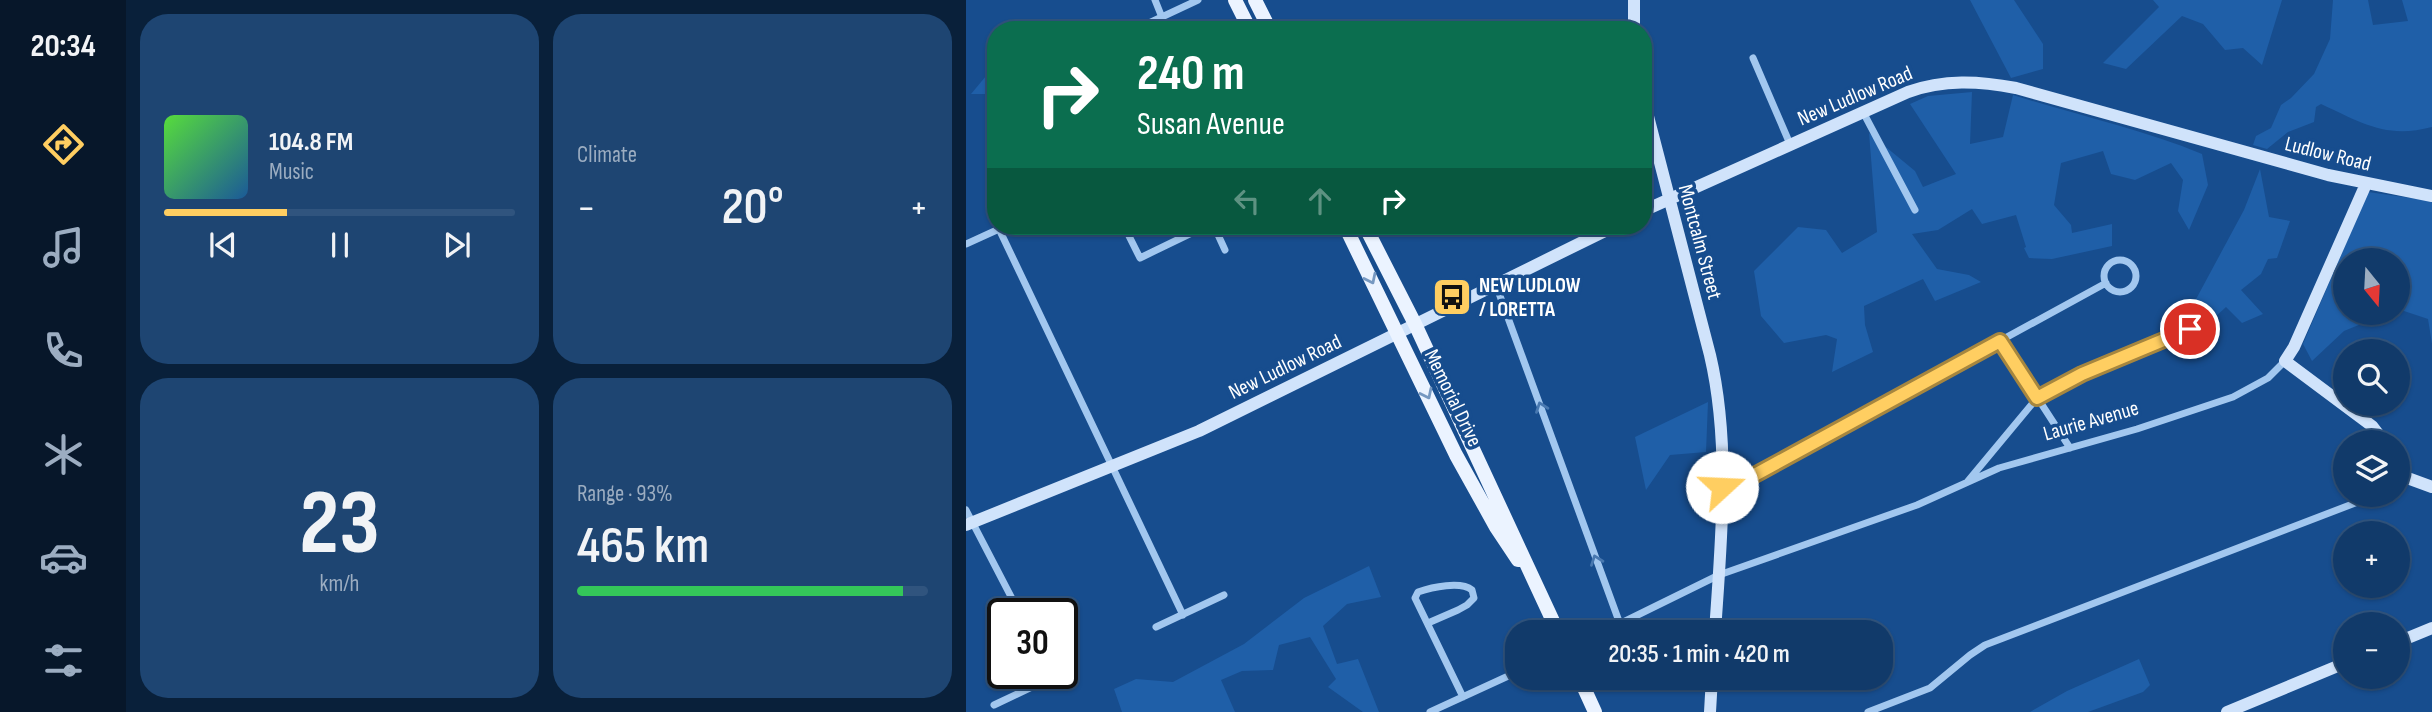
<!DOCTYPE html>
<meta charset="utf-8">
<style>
:root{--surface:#113a6a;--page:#1e4572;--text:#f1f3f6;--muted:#9cadc1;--line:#30547e;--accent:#ffce61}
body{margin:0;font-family:"Sofia Sans Condensed",sans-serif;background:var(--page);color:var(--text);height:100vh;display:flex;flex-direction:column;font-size:26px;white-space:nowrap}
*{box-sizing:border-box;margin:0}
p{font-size:23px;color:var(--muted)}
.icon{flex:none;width:38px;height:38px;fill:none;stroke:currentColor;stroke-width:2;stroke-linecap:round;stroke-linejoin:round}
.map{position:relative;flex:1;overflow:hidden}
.panel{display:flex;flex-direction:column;gap:14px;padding:14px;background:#09203a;width:840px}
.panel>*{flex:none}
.top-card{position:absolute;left:21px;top:21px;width:665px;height:214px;border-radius:28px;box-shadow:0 2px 5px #0004,0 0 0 2px var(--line);background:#0b6e4f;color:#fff;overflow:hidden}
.needle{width:46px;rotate:162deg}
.buttons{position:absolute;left:1367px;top:248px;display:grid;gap:14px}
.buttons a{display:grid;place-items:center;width:77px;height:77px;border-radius:50%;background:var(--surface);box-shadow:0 2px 5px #0004,0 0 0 2px var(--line);font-size:35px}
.speed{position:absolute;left:21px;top:598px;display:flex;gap:14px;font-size:35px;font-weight:700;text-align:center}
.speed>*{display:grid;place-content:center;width:91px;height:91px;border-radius:50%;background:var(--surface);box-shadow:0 2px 5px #0004,0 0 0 2px var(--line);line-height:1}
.speed .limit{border:4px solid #111;border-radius:10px;background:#fff;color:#111}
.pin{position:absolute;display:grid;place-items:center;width:60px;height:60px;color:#fff;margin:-30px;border:4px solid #fff;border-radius:50%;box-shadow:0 2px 7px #0007}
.me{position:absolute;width:77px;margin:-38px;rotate:70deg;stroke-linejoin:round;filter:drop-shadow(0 0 5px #0008)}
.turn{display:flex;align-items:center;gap:24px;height:147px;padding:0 35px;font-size:32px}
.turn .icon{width:91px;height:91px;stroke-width:2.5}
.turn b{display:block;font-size:49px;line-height:60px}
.lanes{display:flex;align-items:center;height:66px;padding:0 35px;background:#0003;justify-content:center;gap:35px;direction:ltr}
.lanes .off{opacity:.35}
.big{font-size:52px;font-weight:600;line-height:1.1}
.panel .widget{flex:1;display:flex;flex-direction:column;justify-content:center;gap:10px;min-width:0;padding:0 24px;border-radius:28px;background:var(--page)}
.panel .dial{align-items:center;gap:0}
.dial b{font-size:91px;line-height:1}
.song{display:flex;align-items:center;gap:21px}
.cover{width:84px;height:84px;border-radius:10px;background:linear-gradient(135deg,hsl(110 70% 55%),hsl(210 70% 35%))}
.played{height:7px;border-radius:4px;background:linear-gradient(90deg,var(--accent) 35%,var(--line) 35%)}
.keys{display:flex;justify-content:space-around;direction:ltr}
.heat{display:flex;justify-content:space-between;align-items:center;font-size:38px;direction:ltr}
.charge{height:10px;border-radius:5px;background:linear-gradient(90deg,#34c759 93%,var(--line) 0)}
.panel .tiles{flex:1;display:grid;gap:14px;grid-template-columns:repeat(2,1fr)}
.trip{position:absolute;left:539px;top:620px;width:388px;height:70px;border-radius:28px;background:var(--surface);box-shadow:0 2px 5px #0004,0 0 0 2px var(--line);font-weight:600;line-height:70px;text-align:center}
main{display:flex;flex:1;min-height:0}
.tabs{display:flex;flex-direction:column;width:126px;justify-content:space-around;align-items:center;background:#07172a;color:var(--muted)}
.tabs .icon{width:49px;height:49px}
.tabs .active{color:var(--accent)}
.tabs b{font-size:32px;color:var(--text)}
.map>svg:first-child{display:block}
.green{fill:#1f5fa8}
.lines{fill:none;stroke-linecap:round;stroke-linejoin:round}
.street{stroke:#a2c7ef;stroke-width:7}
.secondary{stroke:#d0e3fb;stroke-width:12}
.primary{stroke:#ebf3ff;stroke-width:14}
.oneway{stroke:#7698c1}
.oneway2{stroke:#4878b0}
.route-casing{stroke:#a6863f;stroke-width:18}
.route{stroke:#ffce61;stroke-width:12}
.labels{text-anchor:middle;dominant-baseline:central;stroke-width:7;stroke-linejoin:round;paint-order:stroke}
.street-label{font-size:21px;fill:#fff;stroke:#174d8e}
.poi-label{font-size:21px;font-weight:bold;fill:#fff;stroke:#174d8e;text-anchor:start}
</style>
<main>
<nav class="tabs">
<b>20:34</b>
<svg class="icon active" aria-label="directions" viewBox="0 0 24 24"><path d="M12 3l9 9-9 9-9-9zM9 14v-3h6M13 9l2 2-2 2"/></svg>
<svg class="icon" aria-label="music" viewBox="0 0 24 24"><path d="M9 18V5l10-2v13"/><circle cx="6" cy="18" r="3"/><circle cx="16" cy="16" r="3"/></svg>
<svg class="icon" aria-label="phone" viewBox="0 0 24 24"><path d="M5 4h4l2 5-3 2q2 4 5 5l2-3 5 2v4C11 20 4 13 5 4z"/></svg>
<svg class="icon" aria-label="climate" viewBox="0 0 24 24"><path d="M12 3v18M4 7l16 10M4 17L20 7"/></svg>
<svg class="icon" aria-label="car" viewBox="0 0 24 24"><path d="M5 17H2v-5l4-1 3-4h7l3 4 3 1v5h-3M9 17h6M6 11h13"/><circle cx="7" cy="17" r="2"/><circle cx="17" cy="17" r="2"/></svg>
<svg class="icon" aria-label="filters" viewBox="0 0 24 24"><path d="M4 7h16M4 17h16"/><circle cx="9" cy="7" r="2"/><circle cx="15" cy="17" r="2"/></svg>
</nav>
<section class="panel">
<div class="tiles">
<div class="widget">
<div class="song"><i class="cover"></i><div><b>104.8 FM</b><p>Music</p></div></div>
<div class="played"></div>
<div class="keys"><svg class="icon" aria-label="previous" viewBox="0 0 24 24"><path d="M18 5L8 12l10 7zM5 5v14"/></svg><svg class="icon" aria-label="pause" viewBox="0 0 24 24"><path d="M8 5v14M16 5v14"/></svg><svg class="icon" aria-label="next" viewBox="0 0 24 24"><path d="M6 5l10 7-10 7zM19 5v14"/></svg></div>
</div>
<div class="widget"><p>Climate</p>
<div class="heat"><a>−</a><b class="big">20°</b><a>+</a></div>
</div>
<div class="widget dial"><b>23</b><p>km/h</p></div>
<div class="widget"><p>Range · 93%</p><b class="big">465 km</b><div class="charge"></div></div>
</div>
</section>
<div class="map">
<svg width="1466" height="712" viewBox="0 0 1466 712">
<rect width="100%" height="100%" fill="#174d8e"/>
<!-- green -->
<path class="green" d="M1004,0H1048L1077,44V69L1045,78Z
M1187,0H1316L1296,65L1277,48L1259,50L1237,24L1216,16L1160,69L1137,63L1193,7Z
M1367,0H1402L1407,25L1442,21L1436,0H1466V127C1420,139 1396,123 1355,104L1350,107L1348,122L1322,132L1301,149L1287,145L1290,136L1305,128L1315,105L1325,98L1348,74L1364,39Z
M25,70L30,73V101L23,94H5Z
M1006,92L1004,144L1037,137L1047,95C1110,115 1175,129 1236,154L1242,185L1223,230L1212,211L1217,180L1205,163L1169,180L1145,174L1137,151L1095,163L1088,205L1105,225L1106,233L1146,224V246L1086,259L1063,258L1058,248L1060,247L1050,215L1016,224L1006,209L972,230L946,234L971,269L1003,275L1015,282L969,301L957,279L898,306L899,325L907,352L866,372L871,339L860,335L818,343L795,316L788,271L832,227L860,230L876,253L911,232L903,133L949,171L957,187L990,174L944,104L962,96Z
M1294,169L1303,217L1324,221L1311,258L1302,259L1295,274L1275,290L1297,314L1276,323L1260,307L1248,318L1230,316L1229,301L1278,210Z
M1402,192L1466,201V344L1462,319L1432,309V261H1379V313H1422L1378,331L1346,361L1337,344Z
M742,402L740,452L704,455L680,490L669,437Z
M403,566L415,597L381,604L357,626L371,664L392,659L413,712H397L362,687L370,679L344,637L313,645L307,670L276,671L255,680L269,712H156L148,689L170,679L207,682L278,644L338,598Z
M1173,659L1184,685L1177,692L1122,712H1064L1101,691Z"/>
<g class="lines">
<!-- street -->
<path class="street" d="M189,0L195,15
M168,30L232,0
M787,58L824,144
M897,112L949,210
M158,226L174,258L240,226
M248,226L259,250
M0,244L33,229L217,615
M1138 276a16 16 0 1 1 32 0a16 16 0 1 1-32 0Z
M530,285L654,624
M1034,340L1104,448
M1002,481L1071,398L1116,374L1224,329
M756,487L772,484L785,477L1140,283
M1432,487L1440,478
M0,510L54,614
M462,623L492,610L501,605L508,598L506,590C495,581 466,587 452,592L449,598L497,697
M190,627L258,595
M637,632L753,575L951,505L1033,468L1171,429L1267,397L1302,378L1319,361
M96,672L110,666
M28,705L93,674
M464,712L551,672
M902,712L964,688L1004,655L1019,645L1410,495"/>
<!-- secondary -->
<path class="secondary" d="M668,30V0
M677,97L744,355C765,444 755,541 749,632
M1400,184L1328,347L1319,361L1406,426L1419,443
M677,211L942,92C978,79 1013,81 1050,88L1362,175L1466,196
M1432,468L1436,476L1466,487
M0,525L233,431L649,226
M1432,642L1466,628
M744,712L746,677
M1261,712L1379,663"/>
<!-- primary -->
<path class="primary" d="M269,0L284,30
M289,0L304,30
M379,226L490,455L530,527L552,560
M399,226L449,324L592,632
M613,677L629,712"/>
</g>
<!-- one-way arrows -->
<defs><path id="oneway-chevron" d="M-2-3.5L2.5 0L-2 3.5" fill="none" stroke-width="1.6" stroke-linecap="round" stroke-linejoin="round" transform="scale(1.75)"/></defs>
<g class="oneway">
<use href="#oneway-chevron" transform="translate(405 279) rotate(64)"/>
<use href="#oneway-chevron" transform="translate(461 394) rotate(64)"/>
</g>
<g class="oneway2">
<use href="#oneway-chevron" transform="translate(575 407) rotate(-110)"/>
<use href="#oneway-chevron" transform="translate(630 560) rotate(-110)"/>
</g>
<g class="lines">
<!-- route casing -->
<g class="route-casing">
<path id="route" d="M756,487L772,484L785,477L1034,341L1071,398L1116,374L1224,329"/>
</g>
<!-- route -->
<use href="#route" class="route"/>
</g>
<!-- icons -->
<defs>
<g id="bus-square" transform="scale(2.0125)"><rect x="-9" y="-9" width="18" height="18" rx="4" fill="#ffce61" stroke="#174d8e"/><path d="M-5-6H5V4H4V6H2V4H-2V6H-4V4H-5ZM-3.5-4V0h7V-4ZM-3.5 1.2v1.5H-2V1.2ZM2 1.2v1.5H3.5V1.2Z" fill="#111"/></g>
</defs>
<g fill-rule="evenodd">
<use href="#bus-square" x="486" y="297"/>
</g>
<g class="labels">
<!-- street labels -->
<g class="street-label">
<text transform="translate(889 96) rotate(-23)">New Ludlow Road</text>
<text transform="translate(1362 154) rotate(14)">Ludlow Road</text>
<text transform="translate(734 242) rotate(75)">Montcalm Street</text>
<text transform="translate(319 367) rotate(-26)">New Ludlow Road</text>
<text transform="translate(487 398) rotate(64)">Memorial Drive</text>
<text transform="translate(1125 421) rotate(-16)">Laurie Avenue</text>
</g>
<!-- poi labels -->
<g class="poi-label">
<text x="513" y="285">NEW LUDLOW<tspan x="513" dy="24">/ LORETTA</tspan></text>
</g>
</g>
</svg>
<div class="buttons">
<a><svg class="needle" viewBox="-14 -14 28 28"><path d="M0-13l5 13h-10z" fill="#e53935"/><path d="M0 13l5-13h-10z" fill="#9cadc1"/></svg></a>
<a><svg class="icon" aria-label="search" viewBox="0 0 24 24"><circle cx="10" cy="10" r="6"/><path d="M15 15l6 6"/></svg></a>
<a><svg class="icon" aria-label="layers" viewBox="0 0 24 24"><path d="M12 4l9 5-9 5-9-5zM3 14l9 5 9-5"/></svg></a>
<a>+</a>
<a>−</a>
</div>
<div class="speed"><div class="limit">30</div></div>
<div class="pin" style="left:1224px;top:329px;background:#d93025"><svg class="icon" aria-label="arrive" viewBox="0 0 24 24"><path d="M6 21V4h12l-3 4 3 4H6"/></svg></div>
<svg class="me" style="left:756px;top:487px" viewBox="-20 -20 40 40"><circle r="19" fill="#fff"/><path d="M0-13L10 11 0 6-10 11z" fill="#ffce61"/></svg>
<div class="trip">20:35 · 1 min · 420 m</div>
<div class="top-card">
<div class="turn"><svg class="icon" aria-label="right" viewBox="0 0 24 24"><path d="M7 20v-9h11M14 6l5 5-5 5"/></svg><div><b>240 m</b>Susan Avenue</div></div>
<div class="lanes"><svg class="icon off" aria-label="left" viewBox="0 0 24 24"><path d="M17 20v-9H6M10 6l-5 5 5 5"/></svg><svg class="icon off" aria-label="ahead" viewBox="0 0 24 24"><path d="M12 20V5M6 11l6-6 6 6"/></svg><svg class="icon" aria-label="right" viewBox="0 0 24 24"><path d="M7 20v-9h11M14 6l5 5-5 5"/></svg></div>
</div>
</div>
</main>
